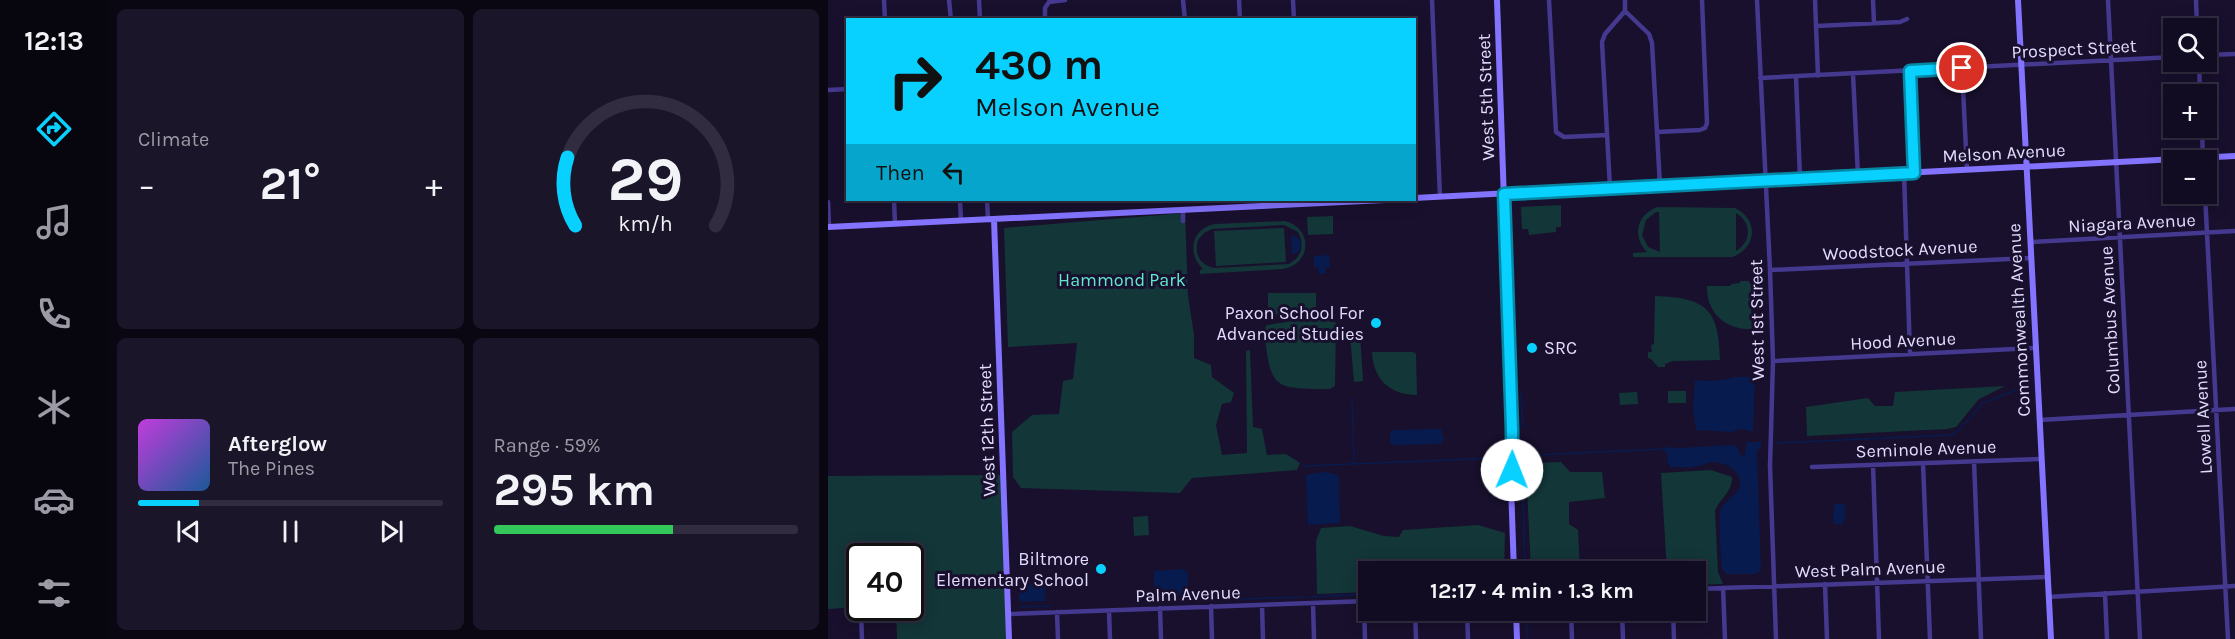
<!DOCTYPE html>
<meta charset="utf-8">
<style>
:root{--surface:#120c22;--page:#1b152a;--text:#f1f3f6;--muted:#9c9ba5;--line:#312c40;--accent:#08d0ff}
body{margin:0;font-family:Karla,sans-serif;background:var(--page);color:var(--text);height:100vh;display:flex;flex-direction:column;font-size:22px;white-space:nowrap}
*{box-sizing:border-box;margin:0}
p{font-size:20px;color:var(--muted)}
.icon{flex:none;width:33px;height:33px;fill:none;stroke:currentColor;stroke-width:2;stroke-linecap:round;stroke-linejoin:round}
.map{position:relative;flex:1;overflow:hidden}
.drawer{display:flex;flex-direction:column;gap:9px;padding:9px;background:#0a0713;width:720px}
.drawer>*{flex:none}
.hud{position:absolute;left:18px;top:18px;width:570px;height:183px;border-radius:0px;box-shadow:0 3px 15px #0003,0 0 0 2px var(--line);background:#08d0ff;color:#111;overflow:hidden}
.fabs{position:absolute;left:1335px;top:18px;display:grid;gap:12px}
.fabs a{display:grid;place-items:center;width:54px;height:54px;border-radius:0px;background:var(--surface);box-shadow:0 3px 15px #0003,0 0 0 2px var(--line);font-size:30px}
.speed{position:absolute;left:18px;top:543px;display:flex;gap:12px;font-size:30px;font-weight:700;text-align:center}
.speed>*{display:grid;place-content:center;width:78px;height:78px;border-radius:50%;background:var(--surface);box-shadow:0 3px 15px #0003,0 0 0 2px var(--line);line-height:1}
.speed .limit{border:3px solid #111;border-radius:9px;background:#fff;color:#111}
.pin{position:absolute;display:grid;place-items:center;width:51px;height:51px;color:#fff;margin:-26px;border:3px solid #fff;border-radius:50%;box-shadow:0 2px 6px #0007}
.me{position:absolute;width:66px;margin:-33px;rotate:1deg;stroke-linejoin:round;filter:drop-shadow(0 0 4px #0008)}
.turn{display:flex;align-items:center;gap:21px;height:126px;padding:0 30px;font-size:27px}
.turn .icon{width:78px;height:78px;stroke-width:2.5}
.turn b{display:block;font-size:42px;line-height:51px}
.then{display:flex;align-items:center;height:57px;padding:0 30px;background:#0003;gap:12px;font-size:22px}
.big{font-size:45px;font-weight:700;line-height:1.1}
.drawer .tile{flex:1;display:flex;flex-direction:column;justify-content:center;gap:9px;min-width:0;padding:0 21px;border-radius:9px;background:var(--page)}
.drawer .dial{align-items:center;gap:0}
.dial svg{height:156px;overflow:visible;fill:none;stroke:var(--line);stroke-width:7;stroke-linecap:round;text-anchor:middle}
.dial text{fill:var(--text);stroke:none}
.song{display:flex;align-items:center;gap:18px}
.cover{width:72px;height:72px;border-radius:9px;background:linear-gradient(135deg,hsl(290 70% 55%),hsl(210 70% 35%))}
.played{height:6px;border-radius:3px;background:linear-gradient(90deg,var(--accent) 20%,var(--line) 20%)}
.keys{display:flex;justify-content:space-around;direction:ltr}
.heat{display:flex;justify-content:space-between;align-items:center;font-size:33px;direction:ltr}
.charge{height:9px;border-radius:4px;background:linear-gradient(90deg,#34c759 59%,var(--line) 0)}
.drawer .tiles{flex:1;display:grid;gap:9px;grid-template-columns:repeat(2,1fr)}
.trip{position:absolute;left:530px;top:561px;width:348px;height:60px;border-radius:0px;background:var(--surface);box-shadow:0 3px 15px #0003,0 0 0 2px var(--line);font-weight:700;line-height:60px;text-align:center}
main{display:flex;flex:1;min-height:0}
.dock{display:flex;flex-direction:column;width:108px;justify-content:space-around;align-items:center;background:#07050e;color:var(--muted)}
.dock .icon{width:42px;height:42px}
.dock .on{color:var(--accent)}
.dock b{font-size:27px;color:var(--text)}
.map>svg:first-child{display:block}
.green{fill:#133638;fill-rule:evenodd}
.water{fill:#081b4e}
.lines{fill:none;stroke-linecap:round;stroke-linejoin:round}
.stream{stroke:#081b4e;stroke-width:1.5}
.street{stroke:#44398f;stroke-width:4.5}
.secondary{stroke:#8373ff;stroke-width:6}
.route-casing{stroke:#0587a6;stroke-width:15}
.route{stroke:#08d0ff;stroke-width:10}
.poi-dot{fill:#08d0ff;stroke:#18102d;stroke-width:2}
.labels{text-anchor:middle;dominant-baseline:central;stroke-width:6;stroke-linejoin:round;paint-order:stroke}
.street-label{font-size:18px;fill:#e3dcff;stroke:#18102d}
.park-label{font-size:18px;fill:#60e8d2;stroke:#18102d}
.poi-label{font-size:18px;fill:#e3dcff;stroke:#18102d;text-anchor:end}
</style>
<main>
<nav class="dock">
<b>12:13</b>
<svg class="icon on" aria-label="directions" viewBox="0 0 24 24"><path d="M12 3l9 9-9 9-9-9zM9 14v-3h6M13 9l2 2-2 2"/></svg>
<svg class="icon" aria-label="music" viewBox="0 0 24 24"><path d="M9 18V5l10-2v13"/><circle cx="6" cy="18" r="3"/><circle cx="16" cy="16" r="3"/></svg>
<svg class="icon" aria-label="phone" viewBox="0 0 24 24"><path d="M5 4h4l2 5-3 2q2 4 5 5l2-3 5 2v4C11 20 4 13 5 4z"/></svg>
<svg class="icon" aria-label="climate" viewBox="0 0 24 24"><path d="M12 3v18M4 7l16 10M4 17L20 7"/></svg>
<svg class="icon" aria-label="car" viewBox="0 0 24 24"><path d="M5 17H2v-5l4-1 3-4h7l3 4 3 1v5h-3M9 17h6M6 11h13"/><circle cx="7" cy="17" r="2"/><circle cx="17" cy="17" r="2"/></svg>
<svg class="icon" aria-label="filters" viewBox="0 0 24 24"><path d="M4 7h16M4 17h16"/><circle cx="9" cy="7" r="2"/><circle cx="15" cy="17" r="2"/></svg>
</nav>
<section class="drawer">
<div class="tiles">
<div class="tile"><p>Climate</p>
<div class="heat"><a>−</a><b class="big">21°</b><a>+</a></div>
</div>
<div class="tile dial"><svg viewBox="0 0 100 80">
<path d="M14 69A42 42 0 1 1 86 69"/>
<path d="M14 69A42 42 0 0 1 10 34" stroke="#08d0ff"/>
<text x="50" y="56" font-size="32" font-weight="700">29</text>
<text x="50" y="72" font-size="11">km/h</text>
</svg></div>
<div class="tile">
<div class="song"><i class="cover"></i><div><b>Afterglow</b><p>The Pines</p></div></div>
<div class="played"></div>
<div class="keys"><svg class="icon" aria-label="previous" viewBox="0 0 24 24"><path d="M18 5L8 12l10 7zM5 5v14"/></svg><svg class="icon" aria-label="pause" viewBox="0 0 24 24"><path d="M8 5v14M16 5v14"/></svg><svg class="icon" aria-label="next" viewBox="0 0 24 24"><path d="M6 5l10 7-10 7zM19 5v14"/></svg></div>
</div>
<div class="tile"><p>Range · 59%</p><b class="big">295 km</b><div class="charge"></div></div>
</div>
</section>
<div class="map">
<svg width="1407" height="639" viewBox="0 0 1407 639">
<rect width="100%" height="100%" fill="#18102d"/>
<!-- green -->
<path class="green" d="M733,205V227H728V232L701,235L700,229H694L693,207Z
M830,207L907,208C931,219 929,249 904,257H805V253L819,252C804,237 808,214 830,207ZM828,212H831L832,252L820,247L814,235L818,220ZM908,213C924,223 924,241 908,251Z
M357,213L360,296L366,335V358L383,365L384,377L406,393L403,402L394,404L388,425L394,455L419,453L418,351L422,350L425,427L434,429L439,455L458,454L472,463L469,470L364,478L352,493L193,488L185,477L184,432L204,415L231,414L235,381L245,379L249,343L180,347L176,228Z
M505,216V234L480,235L479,217Z
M457,221C485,228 484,264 455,269L372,274V270L375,269C358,253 364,228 387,224ZM456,225L470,232C477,245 474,257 461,264L386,268C372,265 366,254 370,240L376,233L384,229Z
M456,228L458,262L388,266L386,231Z
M912,281H920L926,287L925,302L923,303L924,329C898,330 878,313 879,286H903V284L912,283Z
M440,293H488V314L440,315Z
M827,296C877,298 891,307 892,360L845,361L837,364V367H830L823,359L820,358V352H824L823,345L826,344Z
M490,317H502L508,323L507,386L502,389C444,389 443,389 436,330L439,325Z
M532,334L535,381L526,382L522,335Z
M544,352H585L588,354L589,395C562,395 545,379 544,352Z
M1177,386L1151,399L1128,427L1119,429L979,436L978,407L1040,398L1047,406H1065L1067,392Z
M840,391H858V403H840Z
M809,392L810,404L792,405L791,393Z
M733,462L742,472H774L777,498L741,502V524L750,530L752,571H703L699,488L705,463Z
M883,470L904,477C904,493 892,498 887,511L890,572L895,584L867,585V572L839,571L833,473Z
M173,475L179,639H69L68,608H82V556H32L31,607L0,609V476Z
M320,516L321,535L306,536L305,517Z
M650,525L677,533L676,571L540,572V592L489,594L488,541L493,528L522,526L556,536L571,537L575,530Z"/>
<!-- water -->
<path class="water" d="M463,235L469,237L473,243C473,249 471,254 464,254Z
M501,255L502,267H498V273L491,274L490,267H486V256Z
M907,377H927L925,432L914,429L903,432L868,430L865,409L867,380C879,382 900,380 907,377Z
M613,429L616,440L612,444L565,445L562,442V433L566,430Z
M919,442H933V447L929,451L933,571L927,574H899L894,569C893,559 890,515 893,509C898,497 924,490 906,470C902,465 891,462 885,462C880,462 876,465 871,466C863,468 852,467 843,467L839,462L840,453L837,452V447L849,448L905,445L910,447L913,456L916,457Z
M498,472L510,475L511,478L512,523L480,525L478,476L480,474Z
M1013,503L1017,506V519L1013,525L1005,523L1006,505Z
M355,569L360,573V593L357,596L326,595V571Z
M213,584L217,585V601L193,602L191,599L192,585Z"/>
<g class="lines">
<!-- stream -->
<path class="stream" d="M693,394L695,427
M524,398L526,463
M950,443L1123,435L1130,431L1155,403L1201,385
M694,454L697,572
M694,458L706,455L837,449
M475,466L669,458L677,456
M481,597L540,594
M384,600L477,597
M328,602L377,600
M191,607L223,606
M698,610L699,639"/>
<!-- street -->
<path class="street" d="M56,0L57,20
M121,0L123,20
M151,0L152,20
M355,0L357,20
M411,0L412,20
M465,0L466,20
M604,0L612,197
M721,0L728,132L736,137L779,135
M797,0V11
M929,0L942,270L945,361L942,466L948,639
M987,0L990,76
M1045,0L1046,23
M1280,0L1312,639
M1368,0L1369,28
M797,11L821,34L824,43L832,186
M217,20V8L221,2L237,0
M989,26L1072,22L1079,19
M1378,55L1407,54
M1371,62L1372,94
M1134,68L1139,170
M1082,71L1086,173
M1025,74L1030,176
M968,77L972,178
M932,78L1346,57
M0,90L20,89
M1374,128L1375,160
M829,132L872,130L877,128L879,123L874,0
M1076,173L1082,354
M782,188L774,42L777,34L797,11
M1377,194L1400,639
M66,200L67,224
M132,200L133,221
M159,200L160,220
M0,202L1,227
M355,210V221
M1202,242L1407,231
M942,270L1203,258
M945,361L1207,348
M1211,420L1407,409
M1146,461L1153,639
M1095,463L1102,639
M1045,465L1051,639
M984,467L1213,459
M997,584L999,639
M895,588L897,639
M867,589L1219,577
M1277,593L1279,639
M1220,597L1407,586
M536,601L537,639
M485,603L486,639
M434,605L435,639
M383,606L384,639
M332,608L333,639
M587,610L588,639
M639,610L640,639
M743,610L744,639
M794,610L795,639
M845,610L846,639
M281,611L282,639
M33,612L34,639
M229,612L230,639
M181,614L540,601"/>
<!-- secondary -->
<path class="secondary" d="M669,0L684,430L683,485L686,572
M1190,0L1223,639
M586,198L1407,156
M166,219L181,639
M0,227L557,200
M688,610L689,639"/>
</g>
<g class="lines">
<!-- route casing -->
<g class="route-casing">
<path id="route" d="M684,470V430L676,194L1086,173L1082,71L1134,68"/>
</g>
<!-- route -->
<use href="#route" class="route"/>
</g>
<!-- markers -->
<g class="poi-dot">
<circle cx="548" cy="323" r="6"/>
<circle cx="704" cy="348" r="6"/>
<circle cx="273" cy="569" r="6"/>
</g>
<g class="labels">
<!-- street labels -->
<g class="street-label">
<text transform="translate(1246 49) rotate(-3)">Prospect Street</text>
<text transform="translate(658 97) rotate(-92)">West 5th Street</text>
<text transform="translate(1176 153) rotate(-3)">Melson Avenue</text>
<text transform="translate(1304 223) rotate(-3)">Niagara Avenue</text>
<text transform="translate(1072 250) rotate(-3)">Woodstock Avenue</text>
<text transform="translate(929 320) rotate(-91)">West 1st Street</text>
<text transform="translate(1191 320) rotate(-93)">Commonwealth Avenue</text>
<text transform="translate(1282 320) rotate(-93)">Columbus Avenue</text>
<text transform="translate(1075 341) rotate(-3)">Hood Avenue</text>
<text transform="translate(1375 417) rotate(-93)">Lowell Avenue</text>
<text transform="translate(159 430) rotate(-92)">West 12th Street</text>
<text transform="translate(1098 449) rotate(-2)">Seminole Avenue</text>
<text transform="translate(1042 569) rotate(-2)">West Palm Avenue</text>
<text transform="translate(360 594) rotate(-2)">Palm Avenue</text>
</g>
<!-- park labels -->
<g class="park-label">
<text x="294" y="280">Hammond Park</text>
</g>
<!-- poi labels -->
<g class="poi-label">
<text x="536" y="313">Paxon School For<tspan x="536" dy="21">Advanced Studies</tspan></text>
<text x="716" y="348" text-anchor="start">SRC</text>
<text x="261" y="559">Biltmore<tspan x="261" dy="21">Elementary School</tspan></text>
</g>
</g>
</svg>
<div class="fabs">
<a><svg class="icon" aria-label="search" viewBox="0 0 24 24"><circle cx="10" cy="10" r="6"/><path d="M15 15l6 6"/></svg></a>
<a>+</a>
<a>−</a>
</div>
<div class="speed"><div class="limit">40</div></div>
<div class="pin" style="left:1134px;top:68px;background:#d93025"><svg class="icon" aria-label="arrive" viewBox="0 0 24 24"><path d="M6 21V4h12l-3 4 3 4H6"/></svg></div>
<svg class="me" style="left:684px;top:470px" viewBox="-20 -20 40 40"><circle r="19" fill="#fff"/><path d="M0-13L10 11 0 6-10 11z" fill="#08d0ff"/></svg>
<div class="trip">12:17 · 4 min · 1.3 km</div>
<div class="hud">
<div class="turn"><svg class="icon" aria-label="right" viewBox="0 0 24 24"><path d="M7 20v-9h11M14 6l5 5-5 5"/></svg><div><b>430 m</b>Melson Avenue</div></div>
<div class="then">Then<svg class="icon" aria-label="left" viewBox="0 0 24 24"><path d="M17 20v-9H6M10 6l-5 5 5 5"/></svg></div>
</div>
</div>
</main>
